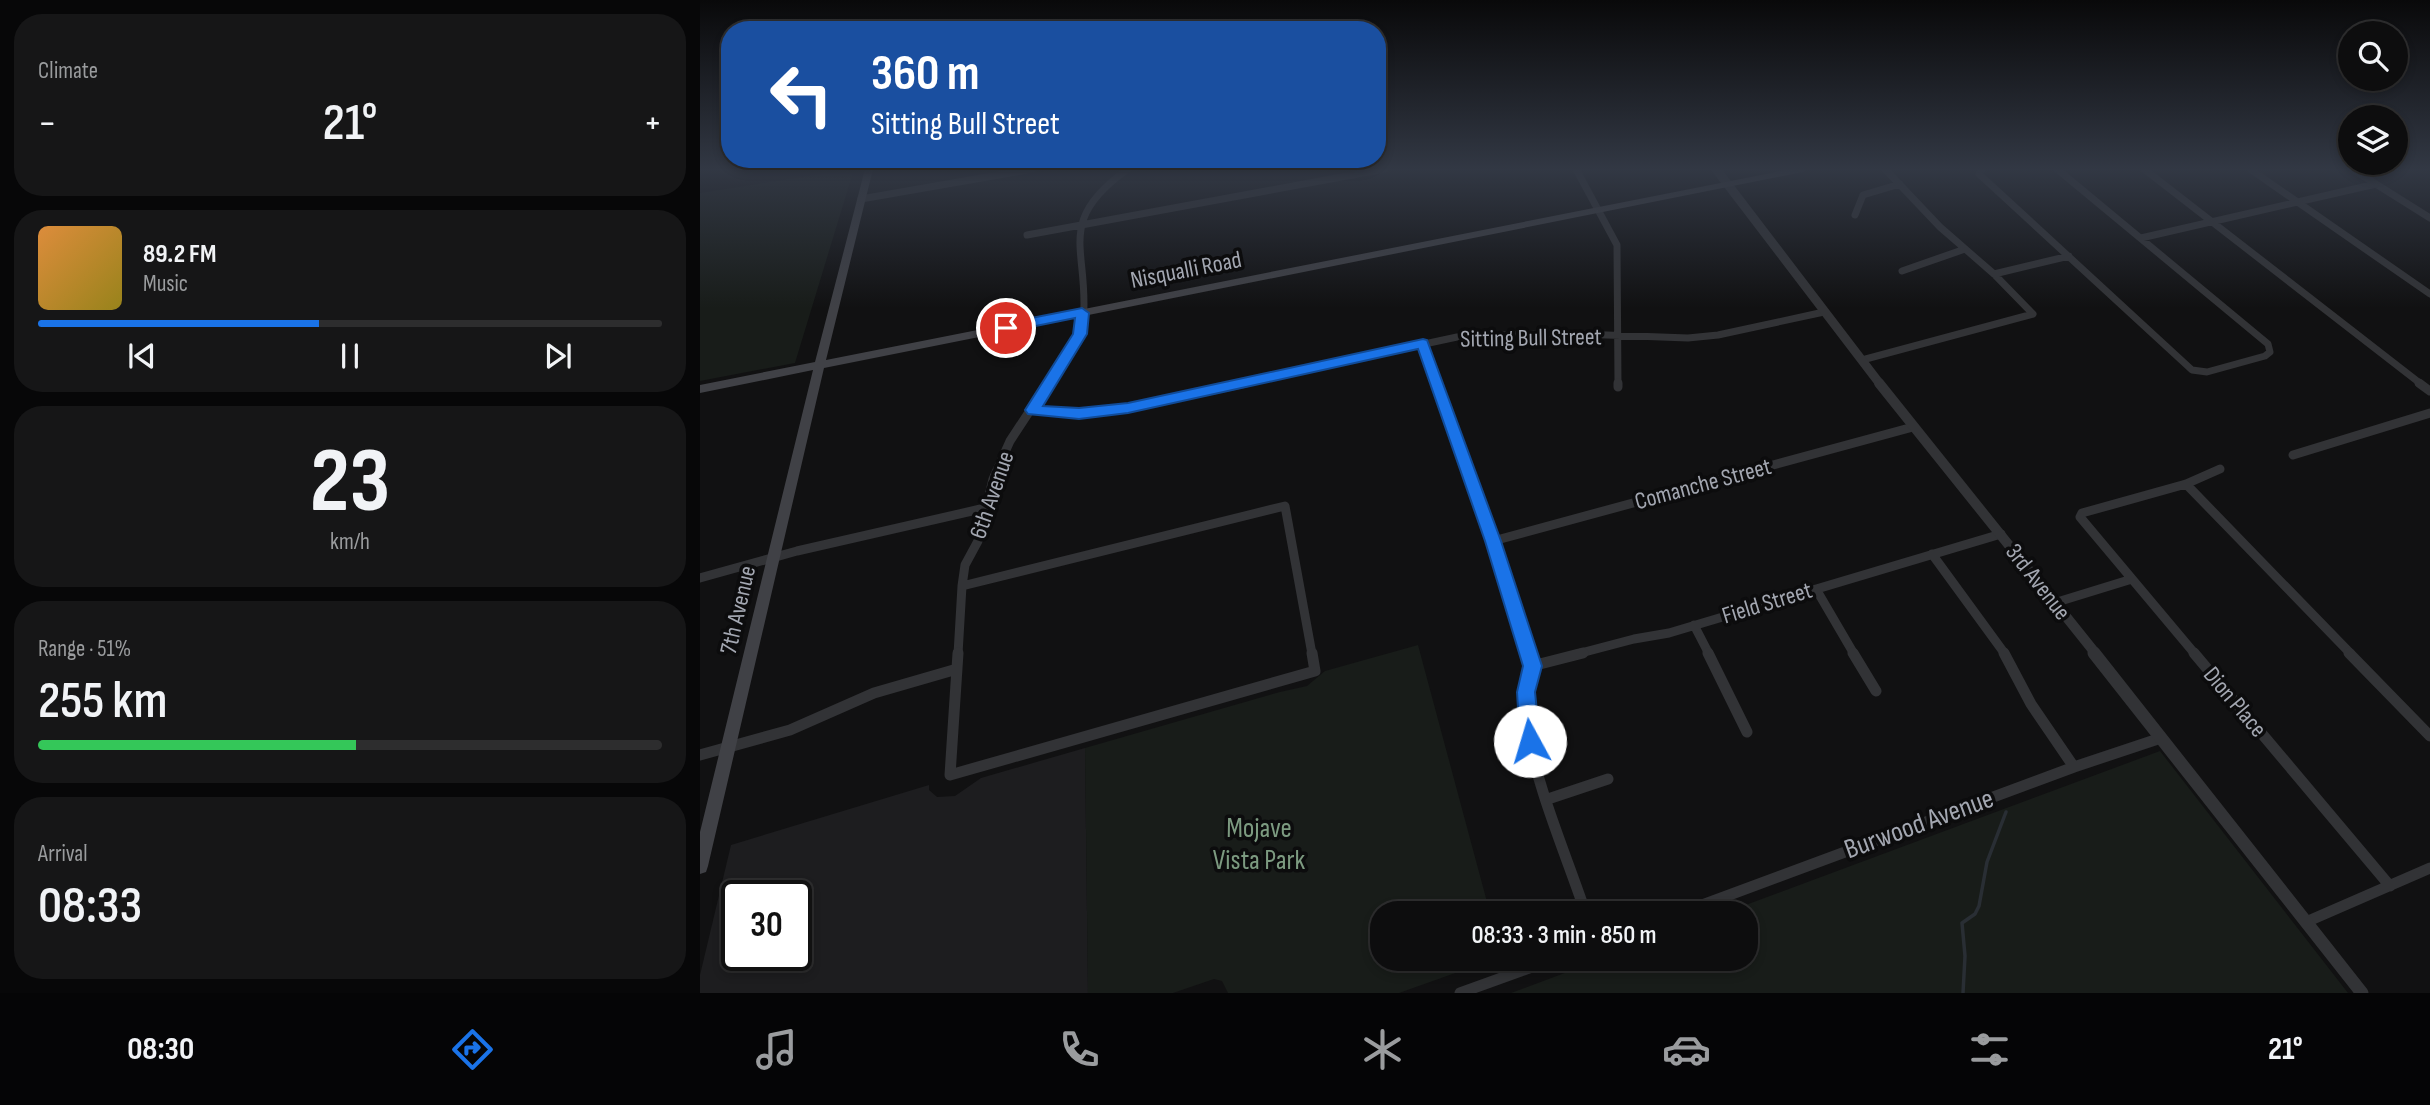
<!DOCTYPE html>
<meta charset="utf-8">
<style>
:root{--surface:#0d0d0e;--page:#161617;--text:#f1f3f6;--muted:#9a9c9e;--line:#2d2d2e;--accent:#1a73e8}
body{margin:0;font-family:"Sofia Sans Condensed",sans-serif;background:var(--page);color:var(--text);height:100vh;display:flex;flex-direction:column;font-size:26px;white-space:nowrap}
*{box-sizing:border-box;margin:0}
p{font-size:23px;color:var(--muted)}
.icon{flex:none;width:38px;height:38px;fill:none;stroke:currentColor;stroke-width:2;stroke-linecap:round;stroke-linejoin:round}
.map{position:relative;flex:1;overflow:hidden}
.details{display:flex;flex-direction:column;gap:14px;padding:14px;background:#070708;width:700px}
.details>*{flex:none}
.top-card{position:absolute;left:21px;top:21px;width:665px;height:147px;border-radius:28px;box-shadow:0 4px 10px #0003,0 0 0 2px var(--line);background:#1a4fa0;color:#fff;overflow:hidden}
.fabs{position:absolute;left:1638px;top:21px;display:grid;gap:14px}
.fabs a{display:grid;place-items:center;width:70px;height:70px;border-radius:50%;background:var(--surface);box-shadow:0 4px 10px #0003,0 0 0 2px var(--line);font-size:35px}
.speed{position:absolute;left:21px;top:880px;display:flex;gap:14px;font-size:35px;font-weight:700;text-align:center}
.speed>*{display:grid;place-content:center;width:91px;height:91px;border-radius:50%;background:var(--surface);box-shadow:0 4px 10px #0003,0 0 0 2px var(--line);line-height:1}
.speed .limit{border:4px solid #111;border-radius:10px;background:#fff;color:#111}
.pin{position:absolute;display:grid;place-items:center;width:60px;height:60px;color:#fff;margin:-30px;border:4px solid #fff;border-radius:50%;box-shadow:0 2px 7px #0007}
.me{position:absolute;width:77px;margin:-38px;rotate:354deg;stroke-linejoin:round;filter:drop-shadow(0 0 5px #0008)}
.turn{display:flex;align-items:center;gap:24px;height:147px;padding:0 35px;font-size:32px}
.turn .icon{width:91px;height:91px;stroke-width:2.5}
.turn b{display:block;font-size:49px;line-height:60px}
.big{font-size:52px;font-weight:600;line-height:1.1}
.details .tile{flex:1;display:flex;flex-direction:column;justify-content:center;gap:10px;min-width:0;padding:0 24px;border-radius:28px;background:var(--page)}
.details .dial{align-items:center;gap:0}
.dial b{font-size:91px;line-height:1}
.song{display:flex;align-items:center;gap:21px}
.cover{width:84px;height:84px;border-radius:10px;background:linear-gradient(135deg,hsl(30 70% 55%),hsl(50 70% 35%))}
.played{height:7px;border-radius:4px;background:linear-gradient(90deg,var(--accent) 45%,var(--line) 45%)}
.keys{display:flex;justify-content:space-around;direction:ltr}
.heat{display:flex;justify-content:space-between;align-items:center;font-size:38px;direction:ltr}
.charge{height:10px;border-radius:5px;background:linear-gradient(90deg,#34c759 51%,var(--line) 0)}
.trip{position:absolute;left:670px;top:901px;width:388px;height:70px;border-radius:28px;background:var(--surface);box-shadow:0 4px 10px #0003,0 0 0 2px var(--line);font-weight:600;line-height:70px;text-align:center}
.menu{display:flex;height:112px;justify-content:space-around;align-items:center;background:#050506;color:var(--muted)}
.menu .icon{width:49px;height:49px}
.menu .active{color:var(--accent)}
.menu b{font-size:32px;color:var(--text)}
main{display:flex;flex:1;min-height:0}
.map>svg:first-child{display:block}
.built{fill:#1d1d1f;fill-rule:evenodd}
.green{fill:#181c19}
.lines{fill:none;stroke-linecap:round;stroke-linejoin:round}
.stream{stroke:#292e34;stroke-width:3.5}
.minor-far2{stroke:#323336;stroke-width:7}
.minor-far1{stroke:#323336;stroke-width:9}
.minor{stroke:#323336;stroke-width:11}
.tertiary-far2{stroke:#323336;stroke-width:9}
.tertiary-far1{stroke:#323336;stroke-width:10}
.tertiary{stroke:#323336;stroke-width:13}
.secondary{fill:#404146;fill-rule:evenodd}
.route{fill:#1a73e8;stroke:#114b97;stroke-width:2}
.labels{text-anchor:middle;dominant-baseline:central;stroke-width:7;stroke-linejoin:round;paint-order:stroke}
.street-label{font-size:24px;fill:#a3a7b1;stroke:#0c0c0d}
.near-street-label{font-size:28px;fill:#a3a7b1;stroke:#0c0c0d}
.near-park-label{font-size:28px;fill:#7c9a80;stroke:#0c0c0d}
</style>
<main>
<section class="details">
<div class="tile"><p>Climate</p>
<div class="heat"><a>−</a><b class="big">21°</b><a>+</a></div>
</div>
<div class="tile">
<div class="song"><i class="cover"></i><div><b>89.2 FM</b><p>Music</p></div></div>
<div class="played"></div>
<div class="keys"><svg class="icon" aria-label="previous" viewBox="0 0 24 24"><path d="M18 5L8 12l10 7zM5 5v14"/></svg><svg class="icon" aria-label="pause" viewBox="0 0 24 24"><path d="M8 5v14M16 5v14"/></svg><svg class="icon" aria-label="next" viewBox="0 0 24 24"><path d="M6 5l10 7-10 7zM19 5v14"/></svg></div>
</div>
<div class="tile dial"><b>23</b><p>km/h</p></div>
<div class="tile"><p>Range · 51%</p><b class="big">255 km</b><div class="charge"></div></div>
<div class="tile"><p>Arrival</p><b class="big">08:33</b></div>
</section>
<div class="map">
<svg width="1730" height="993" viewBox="0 0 1730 993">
<rect width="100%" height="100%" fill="#111112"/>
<!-- built -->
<path class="built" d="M385,748L388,993H0V975L31,845L229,785V790L237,797L255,796L281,778ZM37,896H96V956H37Z"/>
<!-- green -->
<path class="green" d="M154,169L95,363L0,381V193Z
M718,645L790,913L682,914V959H802L803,962L775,966L699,993H528L522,981L514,979L473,993H388L385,748L580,692L607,686L625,671Z
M1460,751L1648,993H811L902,959H1046V914L1024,913Z"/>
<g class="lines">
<!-- stream -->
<path class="stream" d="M1263,993L1265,956L1262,923L1275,914L1279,906L1287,862L1306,812"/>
<!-- minor-far2 -->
<path class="minor-far2" d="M876,169L917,245L918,384
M1185,169L1240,227L1294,274L1333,314
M1282,169L1279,174L1492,370L1507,372L1565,356L1570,352L1568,344L1357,169
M1444,169L1721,384
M1550,169L1730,294
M1652,169L1730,218
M161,199L333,169
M1155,215L1163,195L1200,184
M327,235L685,169
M1441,238L1676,184
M1202,271L1265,249
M1294,274L1369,256
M723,344L737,384
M1162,360L1333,314
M347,384C357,369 381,341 383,324C391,251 352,223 428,169
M538,384L757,337L853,333L988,338L1018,335L1124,312"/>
<!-- minor-far1 -->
<path class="minor-far1" d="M737,383L793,541L828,654
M918,383V387
M1719,383L1730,391
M333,410L379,413L428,408L546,383
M1593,455L1730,413
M1486,484L1651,654
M793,541L1213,427
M1232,554L1305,654
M0,578L97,551L285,508
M262,586L265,565L278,541L293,479L310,441L348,383
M262,586L585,506L612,654
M1116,589L1154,654
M1354,603L1432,579
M994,625L1009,654
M258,654L262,586
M877,654L934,639L969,633L1301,534
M1495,654L1380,517L1382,513L1486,484L1520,469"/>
<!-- minor -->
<path class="minor" d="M258,653L250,775L615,671L612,653
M828,653C835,674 824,701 827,727C836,786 867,857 886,914
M1008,653L1047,732
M1153,653L1176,691
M1304,653L1331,704L1374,767
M1494,653L1690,886
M1649,653L1730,736
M832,666L883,653
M0,755L90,730L174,693L257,669
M848,799L908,779
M978,914L1374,767L1461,738
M1606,922L1730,868
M760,993L854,959"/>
<!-- tertiary-far2 -->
<path class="tertiary-far2" d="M1016,169L1180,384"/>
<!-- tertiary-far1 -->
<path class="tertiary-far1" d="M1179,383L1396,654"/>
<!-- tertiary -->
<path class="tertiary" d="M1394,653L1662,993"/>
<!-- secondary -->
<path class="secondary" d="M165,169H173L126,360L1091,169H1107L1103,172L124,368L8,866L6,872L0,874V832L113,370L0,393V385L115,362Z"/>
</g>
<!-- sky -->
<linearGradient id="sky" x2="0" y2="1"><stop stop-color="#09090a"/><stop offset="0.55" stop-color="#323844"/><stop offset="1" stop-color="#323844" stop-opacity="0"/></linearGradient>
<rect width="1730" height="308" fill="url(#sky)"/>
<!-- route -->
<path class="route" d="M382,308L389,313L387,334L343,406L379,408L428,403L723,339L727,340L801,541L842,666L835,692L840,741L837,747L830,750L823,747L820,741L817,692L823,666L785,541L718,349L428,413L379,419L328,414L325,410L373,334L375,318L306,332L299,328L306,323Z"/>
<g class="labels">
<!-- street labels -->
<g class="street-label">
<text transform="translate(486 270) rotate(-11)">Nisqualli Road</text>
<text transform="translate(831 338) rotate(-1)">Sitting Bull Street</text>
<text transform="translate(1003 484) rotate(-15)">Comanche Street</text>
<text transform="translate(292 495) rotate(-71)">6th Avenue</text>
<text transform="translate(1338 582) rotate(52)">3rd Avenue</text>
<text transform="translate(1067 603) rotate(-17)">Field Street</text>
<text transform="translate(38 610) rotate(-77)">7th Avenue</text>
<text transform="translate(1535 702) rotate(50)">Dion Place</text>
</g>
<!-- near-street labels -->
<g class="near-street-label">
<text transform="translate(1219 824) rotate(-20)">Burwood Avenue</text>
</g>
<!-- near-park labels -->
<g class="near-park-label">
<text x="559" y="828">Mojave<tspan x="559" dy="32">Vista Park</tspan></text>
</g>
</g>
</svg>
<div class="fabs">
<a><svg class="icon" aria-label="search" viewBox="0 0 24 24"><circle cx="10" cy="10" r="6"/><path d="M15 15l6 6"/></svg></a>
<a><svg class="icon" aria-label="layers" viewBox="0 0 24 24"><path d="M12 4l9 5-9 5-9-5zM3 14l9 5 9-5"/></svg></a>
</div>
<div class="speed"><div class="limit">30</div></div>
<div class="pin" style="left:306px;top:328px;background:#d93025"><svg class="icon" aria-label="arrive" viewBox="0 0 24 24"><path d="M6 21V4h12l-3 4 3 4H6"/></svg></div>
<svg class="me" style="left:830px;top:741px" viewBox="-20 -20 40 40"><circle r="19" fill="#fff"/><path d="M0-13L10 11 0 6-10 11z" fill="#1a73e8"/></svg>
<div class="trip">08:33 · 3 min · 850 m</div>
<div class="top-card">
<div class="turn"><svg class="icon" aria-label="left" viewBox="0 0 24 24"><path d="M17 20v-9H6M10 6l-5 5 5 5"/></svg><div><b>360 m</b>Sitting Bull Street</div></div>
</div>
</div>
</main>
<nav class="menu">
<b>08:30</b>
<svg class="icon active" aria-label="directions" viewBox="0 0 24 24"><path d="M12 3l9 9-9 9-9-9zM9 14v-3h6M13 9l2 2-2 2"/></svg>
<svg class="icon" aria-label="music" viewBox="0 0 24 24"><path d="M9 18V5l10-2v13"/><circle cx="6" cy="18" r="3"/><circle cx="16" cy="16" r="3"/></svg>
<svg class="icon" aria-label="phone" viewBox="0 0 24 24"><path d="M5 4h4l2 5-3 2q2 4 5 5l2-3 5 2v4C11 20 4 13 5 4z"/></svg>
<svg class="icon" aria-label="climate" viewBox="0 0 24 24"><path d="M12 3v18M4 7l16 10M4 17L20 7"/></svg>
<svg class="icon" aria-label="car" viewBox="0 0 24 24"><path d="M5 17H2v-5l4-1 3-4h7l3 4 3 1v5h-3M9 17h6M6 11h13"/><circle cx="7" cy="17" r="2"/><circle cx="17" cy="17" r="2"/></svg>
<svg class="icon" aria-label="filters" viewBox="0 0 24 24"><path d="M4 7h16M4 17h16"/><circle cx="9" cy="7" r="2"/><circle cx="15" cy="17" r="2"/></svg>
<b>21°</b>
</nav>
